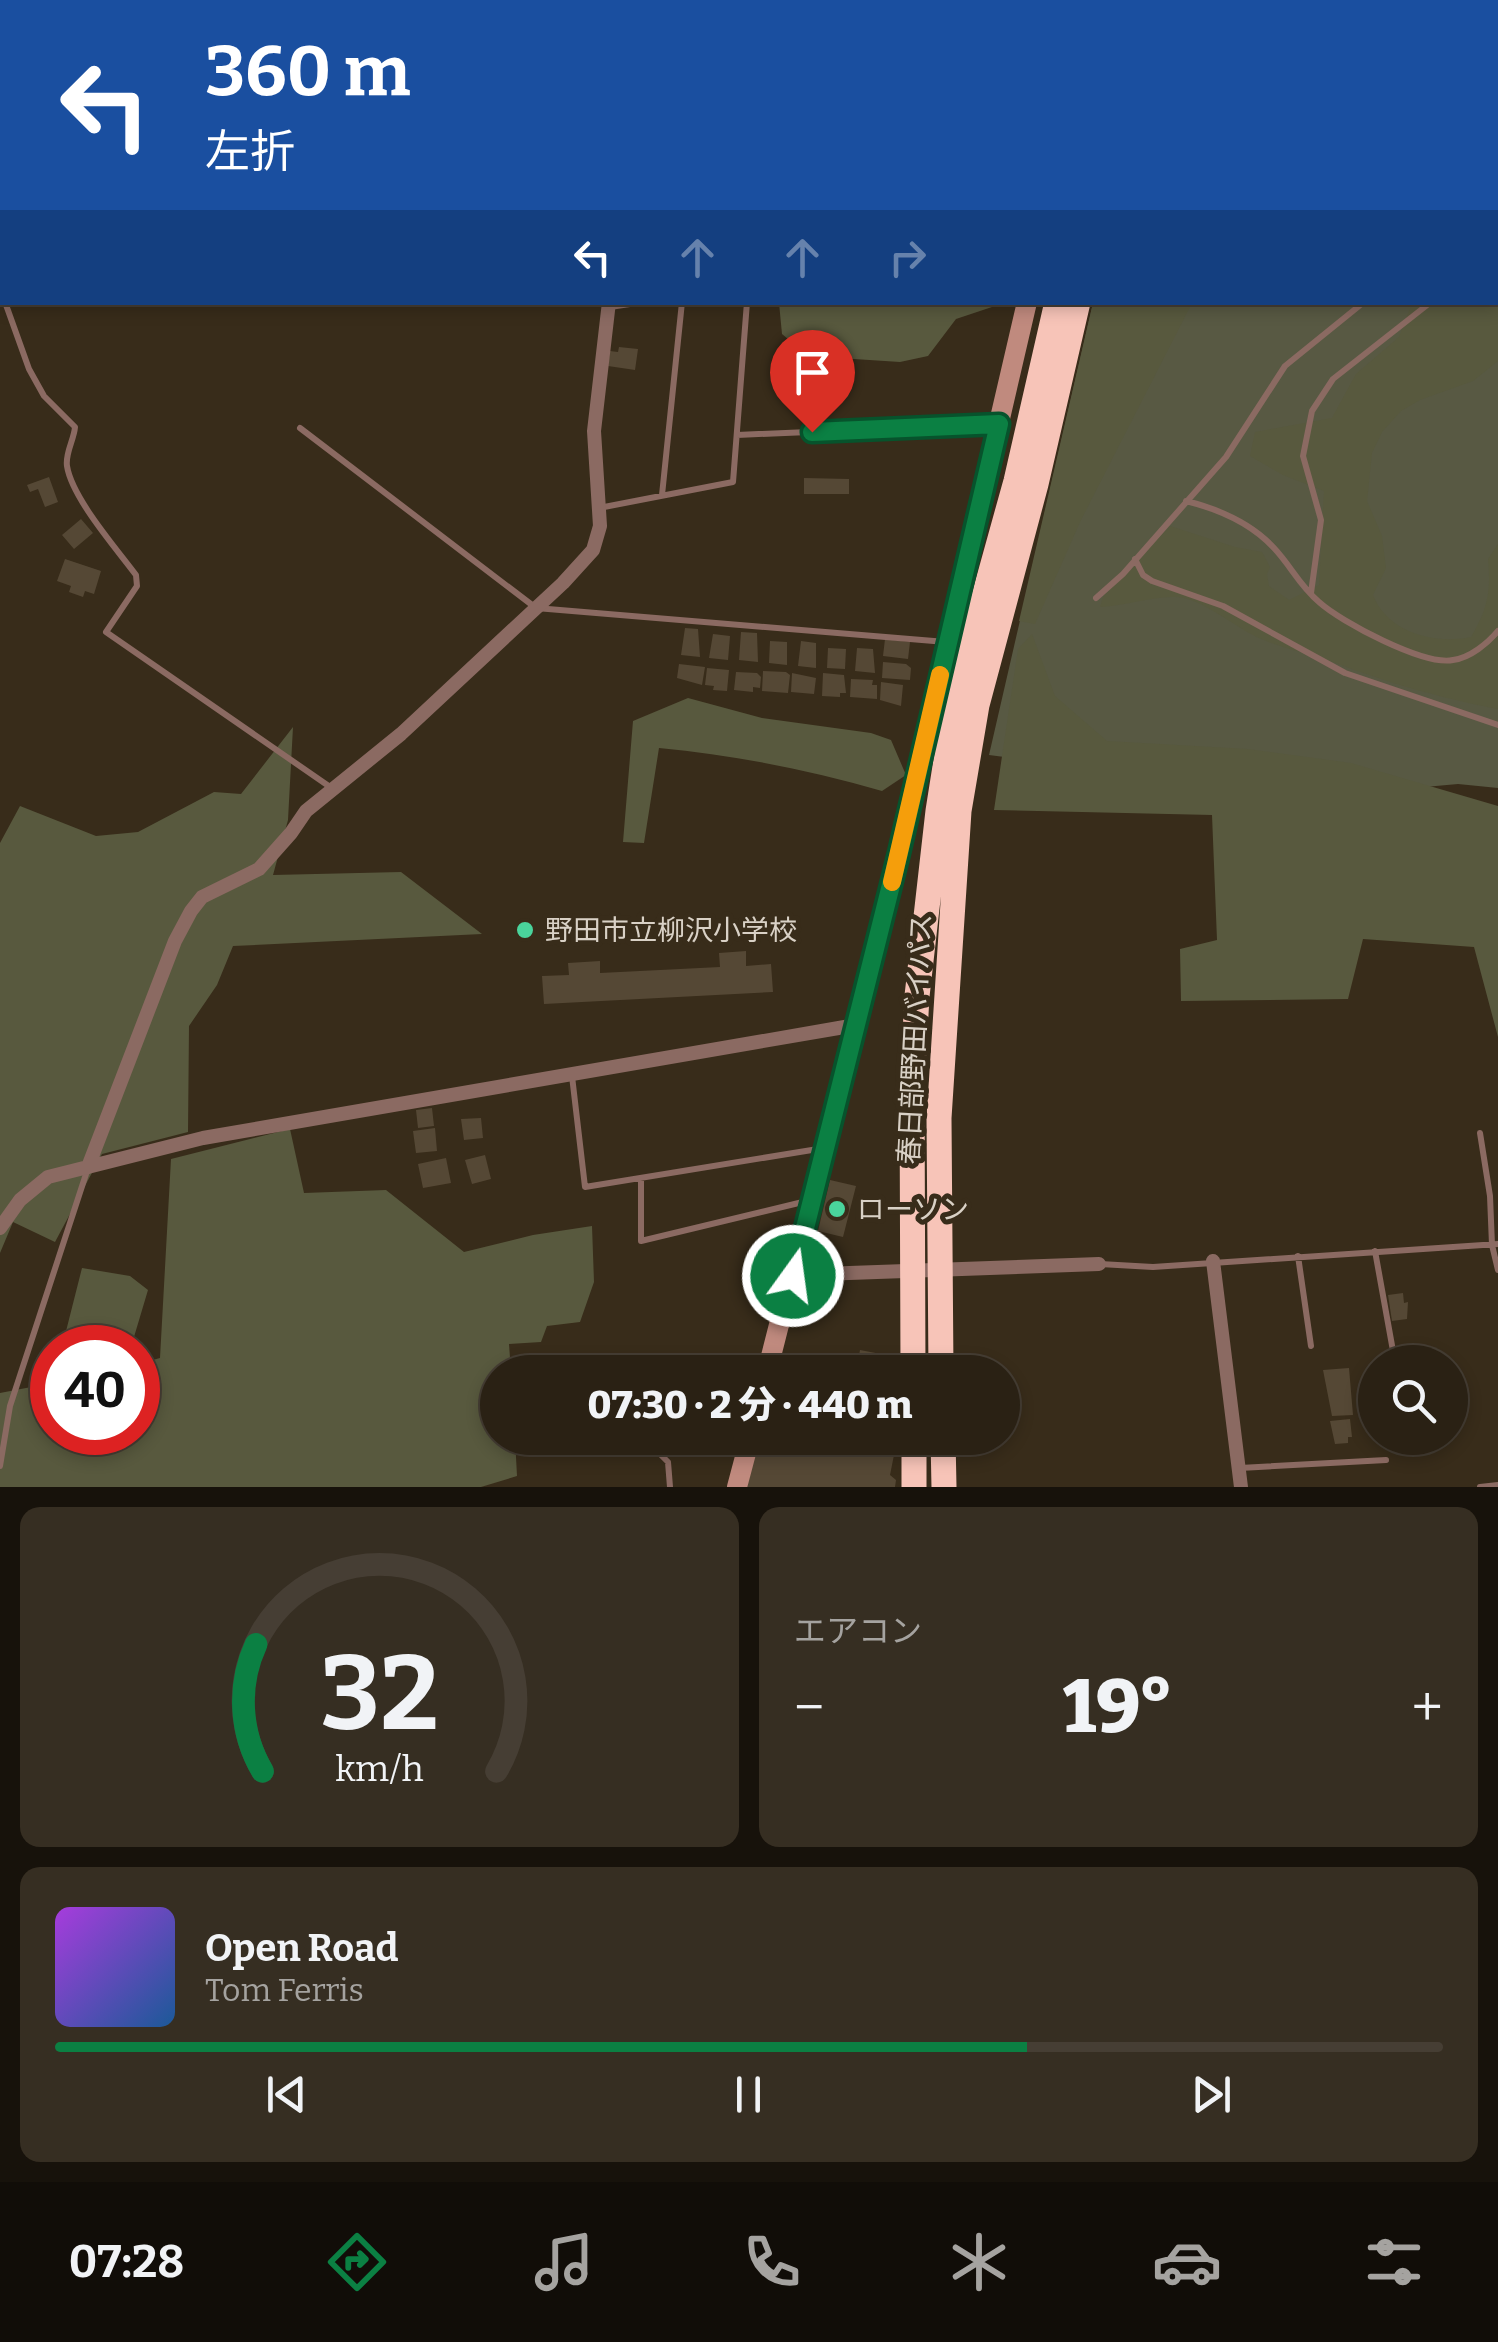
<!DOCTYPE html>
<html lang="ja">
<meta charset="utf-8">
<style>
:root{--surface:#2a2114;--page:#362e22;--text:#f1f3f6;--muted:#a5a3a0;--line:#463e34;--accent:#0b8043}
body{margin:0;font-family:Bitter,"Noto Sans JP",serif;background:var(--page);color:var(--text);height:100vh;display:flex;flex-direction:column;font-size:38px;white-space:nowrap}
*{box-sizing:border-box;margin:0}
p{font-size:32px;color:var(--muted)}
.icon{flex:none;width:55px;height:55px;fill:none;stroke:currentColor;stroke-width:2;stroke-linecap:round;stroke-linejoin:round}
.map{position:relative;height:1487px;overflow:hidden}
.details{display:flex;flex-direction:column;gap:20px;padding:20px;background:#17120b;flex:1}
.details>*{flex:none}
.banner{position:absolute;left:0px;top:0px;width:1500px;height:305px;box-shadow:0 5px 15px #0003,0 0 0 2px var(--line);background:#1a4fa0;color:#fff;overflow:hidden}
.fabs{position:absolute;left:1358px;top:1345px;display:grid;gap:20px}
.fabs a{display:grid;place-items:center;width:110px;height:110px;border-radius:50%;background:var(--surface);box-shadow:0 5px 15px #0003,0 0 0 2px var(--line);font-size:50px}
.speed{position:absolute;left:30px;top:1325px;display:flex;gap:20px;font-size:50px;font-weight:700;text-align:center}
.speed>*{display:grid;place-content:center;width:130px;height:130px;border-radius:50%;background:var(--surface);box-shadow:0 5px 15px #0003,0 0 0 2px var(--line);line-height:1}
.speed .limit{border:15px solid #d22;background:#fff;color:#111}
.pin{position:absolute;display:grid;place-items:center;width:85px;height:85px;color:#fff;margin:-102px -42px;border-radius:50% 50% 50% 0;rotate:-45deg;box-shadow:0 0 10px #0007}
.pin .icon{rotate:45deg}
.me{position:absolute;width:110px;margin:-55px;rotate:14deg;stroke-linejoin:round;filter:drop-shadow(0 0 8px #0008)}
.turn{display:flex;align-items:center;gap:35px;height:210px;padding:0 40px;font-size:45px}
.turn .icon{width:130px;height:130px;stroke-width:2.5}
.turn b{display:block;font-size:70px;line-height:85px}
.lanes{display:flex;align-items:center;height:95px;padding:0 40px;background:#0003;justify-content:center;gap:50px;direction:ltr}
.lanes .off{opacity:.35}
.big{font-size:75px;font-weight:800;line-height:1.1}
.details .tile{flex:1;display:flex;flex-direction:column;justify-content:center;gap:15px;min-width:0;padding:0 35px;border-radius:20px;background:var(--page)}
.details .dial{align-items:center;gap:0}
.dial svg{height:260px;overflow:visible;fill:none;stroke:var(--line);stroke-width:7;stroke-linecap:round;text-anchor:middle}
.dial text{fill:var(--text);stroke:none}
.song{display:flex;align-items:center;gap:30px}
.cover{width:120px;height:120px;border-radius:15px;background:linear-gradient(135deg,hsl(280 70% 55%),hsl(210 70% 35%))}
.played{height:10px;border-radius:5px;background:linear-gradient(90deg,var(--accent) 70%,var(--line) 70%)}
.keys{display:flex;justify-content:space-around;direction:ltr}
.heat{display:flex;justify-content:space-between;align-items:center;font-size:55px;direction:ltr}
.details .tiles{flex:1;display:grid;gap:20px;grid-template-columns:1fr 1fr}
.tile:last-child{grid-column:span 2}
.trip{position:absolute;left:480px;top:1355px;width:540px;height:100px;border-radius:50px;background:var(--surface);box-shadow:0 5px 15px #0003,0 0 0 2px var(--line);font-weight:800;line-height:100px;text-align:center}
.dock{display:flex;height:160px;justify-content:space-around;align-items:center;background:#110d08;color:var(--muted)}
.dock .icon{width:70px;height:70px}
.dock .on{color:var(--accent)}
.dock b{font-size:45px;color:var(--text)}
.map>svg:first-child{display:block}
.green{fill:#585943}
.forest{fill:#58593e}
.building{fill:#554835}
.lines{fill:none;stroke-linecap:round;stroke-linejoin:round}
.lane{stroke:#8b6a62;stroke-width:6}
.street{stroke:#8b6a62;stroke-width:14}
.secondary{stroke:#c08a7e;stroke-width:20}
.highway{stroke:#f7c4b8;stroke-width:25}
.route-casing{stroke:#07532c;stroke-width:25}
.route{stroke:#0b8043;stroke-width:18}
.slow{stroke:#f59e0b;stroke-width:18}
.poi-dot{fill:#4ad49c;stroke:#382c1a;stroke-width:4}
.labels{text-anchor:middle;dominant-baseline:central;stroke-width:10;stroke-linejoin:round;paint-order:stroke}
.poi-label{font-size:28px;fill:#d9d1c6;stroke:#382c1a;text-anchor:start}
.street-label{font-size:28px;fill:#d9d1c6;stroke:#382c1a}
</style>
<div class="map">
<svg width="1498" height="1487" viewBox="0 0 1498 1487">
<rect width="100%" height="100%" fill="#382c1a"/>
<!-- green -->
<path class="green" d="M1185,0H1498V788L1458,784L1314,797L989,755L1093,303L1498,302V2H1181Z"/>
<!-- forest -->
<path class="forest" d="M1498,251V361L1473,381L1420,400L1401,411L1382,432L1372,453L1367,501L1382,536L1386,568L1373,595C1387,632 1434,645 1471,637C1488,609 1491,591 1488,559L1498,544V709C1436,697 1389,683 1330,661C1308,653 1285,649 1264,640C1237,630 1204,598 1176,597C1151,596 1125,606 1100,607L1103,597L1170,526L1235,547L1262,552L1270,567L1267,574L1269,586L1289,600L1319,585L1324,491L1283,475L1250,456L1255,432L1332,418L1356,374L1399,337L1412,303L1498,302Z
M996,303L1001,304L956,319L928,356L900,362L808,356L782,334L779,303Z
M1093,303H1192L1081,520L1035,624L1019,621Z
M1032,634L1055,696L1107,741L1247,749L1351,763L1498,806V1037L1474,947L1363,939L1348,999L1181,1001L1180,949L1217,940L1212,815L994,810L1018,649Z
M688,698L762,718L871,733L891,740L906,775L882,791C809,770 734,755 659,748L644,843L623,842L633,721Z
M293,727L288,820L273,875L401,872L482,934L233,946L217,985L189,1026L188,1132L102,1154L55,1242L13,1222L0,1253V843L20,806L96,836L138,832L214,792L241,794Z
M290,1129L304,1193L386,1190L464,1252L533,1235L592,1226L594,1282L580,1322L547,1326L541,1342L509,1344L511,1372H498V1438H515L517,1476L481,1487H0V1393L52,1383V1432H138V1364L160,1358L171,1159Z
M82,1268L130,1276L148,1290L131,1347H62Z"/>
<!-- building -->
<path class="building" d="M619,347L638,349L635,370L608,366L610,351L618,352Z
M49,477L58,502L45,507L38,489L30,492L27,485Z
M804,478L849,479V494H804Z
M81,519L93,533L74,549L62,535Z
M65,559L101,571L94,594L85,591L83,597L69,592L71,586L57,581Z
M685,628L698,629L700,657L681,655Z
M741,632L757,633L758,662L739,660Z
M713,634L730,636L728,660L709,658Z
M885,639L910,642L908,659L883,656Z
M770,641L787,642V665L769,663Z
M801,641L816,643V668L798,666Z
M828,648L846,649L845,669L827,668Z
M857,648L873,649L875,673L855,671Z
M883,662L906,664L911,668L910,680L882,678Z
M679,664L705,667L702,685L677,678Z
M707,668L729,670L727,691L713,690L714,686L705,685Z
M763,671L786,672L790,675L788,693L762,691Z
M736,672L757,673L761,677L760,688L753,687V692L734,690Z
M792,673L816,678L814,694L791,692Z
M823,673L844,675L846,693H840V697L822,696Z
M851,679L873,680L872,685H877V699L850,697Z
M881,682L903,685L901,706L880,700Z
M746,951V966L771,964L773,992L544,1004L542,976L569,975L568,963L600,961V973L720,967L719,953Z
M432,1108L434,1126L418,1128L416,1110Z
M481,1118L483,1138L464,1140L461,1119Z
M435,1128L437,1151L416,1153L413,1131Z
M485,1155L491,1179L472,1184L465,1160Z
M446,1158L451,1183L423,1188L418,1164Z
M830,1180L856,1186L843,1237L818,1231Z
M1403,1293L1404,1303L1408,1302L1407,1319L1392,1321L1388,1295Z
M860,1350L886,1355L882,1372H856Z
M1349,1368L1353,1415L1332,1416L1323,1370Z
M1350,1419L1352,1437H1348V1443L1335,1444L1330,1421Z
M757,1438L894,1455L890,1475L896,1480L895,1487H747Z"/>
<g class="lines">
<!-- lane -->
<path class="lane" d="M388,0L391,2
M108,2L109,0
M1498,23V22
M0,68H2
M0,151H2
M1498,245V244
M0,264L2,263
M0,294L2,297
M5,302L29,369L44,396L75,427C74,440 65,453 67,466C72,498 116,548 136,575L137,586L106,632L333,789
M610,307L643,302
M300,428L536,608L946,642
M737,435L995,424
M662,495L682,302
M1186,501C1218,509 1251,523 1274,548C1291,566 1299,585 1319,602C1341,622 1424,666 1453,660C1470,658 1488,643 1498,631
M599,508L733,482L747,302
M1135,559L1143,575L1152,581L1223,606L1345,673L1498,725
M1311,593L1321,520L1303,456L1312,411L1333,379L1431,302
M1096,598L1123,574L1226,457L1285,366L1364,302
M572,1076L585,1187L818,1149
M1480,1133L1490,1196L1492,1245L1498,1270
M641,1178V1241L807,1201
M1375,1251L1395,1362
M1298,1256L1311,1346
M1100,1264L1153,1267L1498,1244
M547,1445L644,1438L668,1462L670,1487
M0,1466L10,1406L88,1168
M1240,1468L1386,1460
M1480,1487L1498,1485"/>
<!-- street -->
<path class="street" d="M908,0L911,2
M641,2L642,0
M88,1167L175,941L191,911L202,897L259,869L291,833L306,811L401,734L563,583L593,550L600,526L594,431L609,302
M0,1228L20,1200L48,1177L203,1138L856,1025
M1213,1261L1241,1487
M793,1275L1099,1264"/>
<!-- secondary -->
<path class="secondary" d="M997,2L998,0
M767,1372L899,853L1027,302
M737,1487L750,1438"/>
<!-- highway -->
<path class="highway" d="M1127,2V0
M1147,2L1148,0
M913,1372L912,1088L917,996L938,811L950,735L971,643L1016,481L1057,302
M941,1372L939,1118L959,811L977,705L1036,484L1078,302
M914,1438V1487
M943,1438L944,1487"/>
</g>
<g class="lines">
<!-- route casing -->
<g class="route-casing">
<path id="route" d="M793,1276L899,853L999,424L812,432"/>
</g>
<!-- route -->
<use href="#route" class="route"/>
<!-- slow -->
<path class="slow" d="M892,882L940,675"/>
</g>
<!-- markers -->
<g class="poi-dot">
<circle cx="525" cy="930" r="10"/>
<circle cx="837" cy="1209" r="10"/>
</g>
<g class="labels">
<!-- poi labels -->
<g class="poi-label">
<text x="545" y="930">野田市立柳沢小学校</text>
<text x="857" y="1209">ローソン</text>
</g>
<!-- street labels -->
<g class="street-label">
<text transform="translate(915 1039) rotate(-87)">春日部野田バイパス</text>
</g>
</g>
</svg>
<div class="fabs">
<a><svg class="icon" aria-label="search" viewBox="0 0 24 24"><circle cx="10" cy="10" r="6"/><path d="M15 15l6 6"/></svg></a>
</div>
<div class="speed"><div class="limit">40</div></div>
<div class="pin" style="left:812px;top:432px;background:#d93025"><svg class="icon" aria-label="arrive" viewBox="0 0 24 24"><path d="M6 21V4h12l-3 4 3 4H6"/></svg></div>
<svg class="me" style="left:793px;top:1276px" viewBox="-20 -20 40 40"><circle r="17" fill="#0b8043" stroke="#fff" stroke-width="3"/><path d="M0-11L8 9 0 5-8 9z" fill="#fff"/></svg>
<div class="trip">07:30 · 2 分 · 440 m</div>
<div class="banner">
<div class="turn"><svg class="icon" aria-label="left" viewBox="0 0 24 24"><path d="M17 20v-9H6M10 6l-5 5 5 5"/></svg><div><b>360 m</b>左折</div></div>
<div class="lanes"><svg class="icon" aria-label="left" viewBox="0 0 24 24"><path d="M17 20v-9H6M10 6l-5 5 5 5"/></svg><svg class="icon off" aria-label="ahead" viewBox="0 0 24 24"><path d="M12 20V5M6 11l6-6 6 6"/></svg><svg class="icon off" aria-label="ahead" viewBox="0 0 24 24"><path d="M12 20V5M6 11l6-6 6 6"/></svg><svg class="icon off" aria-label="right" viewBox="0 0 24 24"><path d="M7 20v-9h11M14 6l5 5-5 5"/></svg></div>
</div>
</div>
<section class="details">
<div class="tiles">
<div class="tile dial"><svg viewBox="0 0 100 80">
<path d="M14 69A42 42 0 1 1 86 69"/>
<path d="M14 69A42 42 0 0 1 12 30" stroke="#0b8043"/>
<text x="50" y="56" font-size="32" font-weight="700">32</text>
<text x="50" y="72" font-size="11">km/h</text>
</svg></div>
<div class="tile"><p>エアコン</p>
<div class="heat"><a>−</a><b class="big">19°</b><a>+</a></div>
</div>
<div class="tile">
<div class="song"><i class="cover"></i><div><b>Open Road</b><p>Tom Ferris</p></div></div>
<div class="played"></div>
<div class="keys"><svg class="icon" aria-label="previous" viewBox="0 0 24 24"><path d="M18 5L8 12l10 7zM5 5v14"/></svg><svg class="icon" aria-label="pause" viewBox="0 0 24 24"><path d="M8 5v14M16 5v14"/></svg><svg class="icon" aria-label="next" viewBox="0 0 24 24"><path d="M6 5l10 7-10 7zM19 5v14"/></svg></div>
</div>
</div>
</section>
<nav class="dock">
<b>07:28</b>
<svg class="icon on" aria-label="directions" viewBox="0 0 24 24"><path d="M12 3l9 9-9 9-9-9zM9 14v-3h6M13 9l2 2-2 2"/></svg>
<svg class="icon" aria-label="music" viewBox="0 0 24 24"><path d="M9 18V5l10-2v13"/><circle cx="6" cy="18" r="3"/><circle cx="16" cy="16" r="3"/></svg>
<svg class="icon" aria-label="phone" viewBox="0 0 24 24"><path d="M5 4h4l2 5-3 2q2 4 5 5l2-3 5 2v4C11 20 4 13 5 4z"/></svg>
<svg class="icon" aria-label="climate" viewBox="0 0 24 24"><path d="M12 3v18M4 7l16 10M4 17L20 7"/></svg>
<svg class="icon" aria-label="car" viewBox="0 0 24 24"><path d="M5 17H2v-5l4-1 3-4h7l3 4 3 1v5h-3M9 17h6M6 11h13"/><circle cx="7" cy="17" r="2"/><circle cx="17" cy="17" r="2"/></svg>
<svg class="icon" aria-label="filters" viewBox="0 0 24 24"><path d="M4 7h16M4 17h16"/><circle cx="9" cy="7" r="2"/><circle cx="15" cy="17" r="2"/></svg>
</nav>
